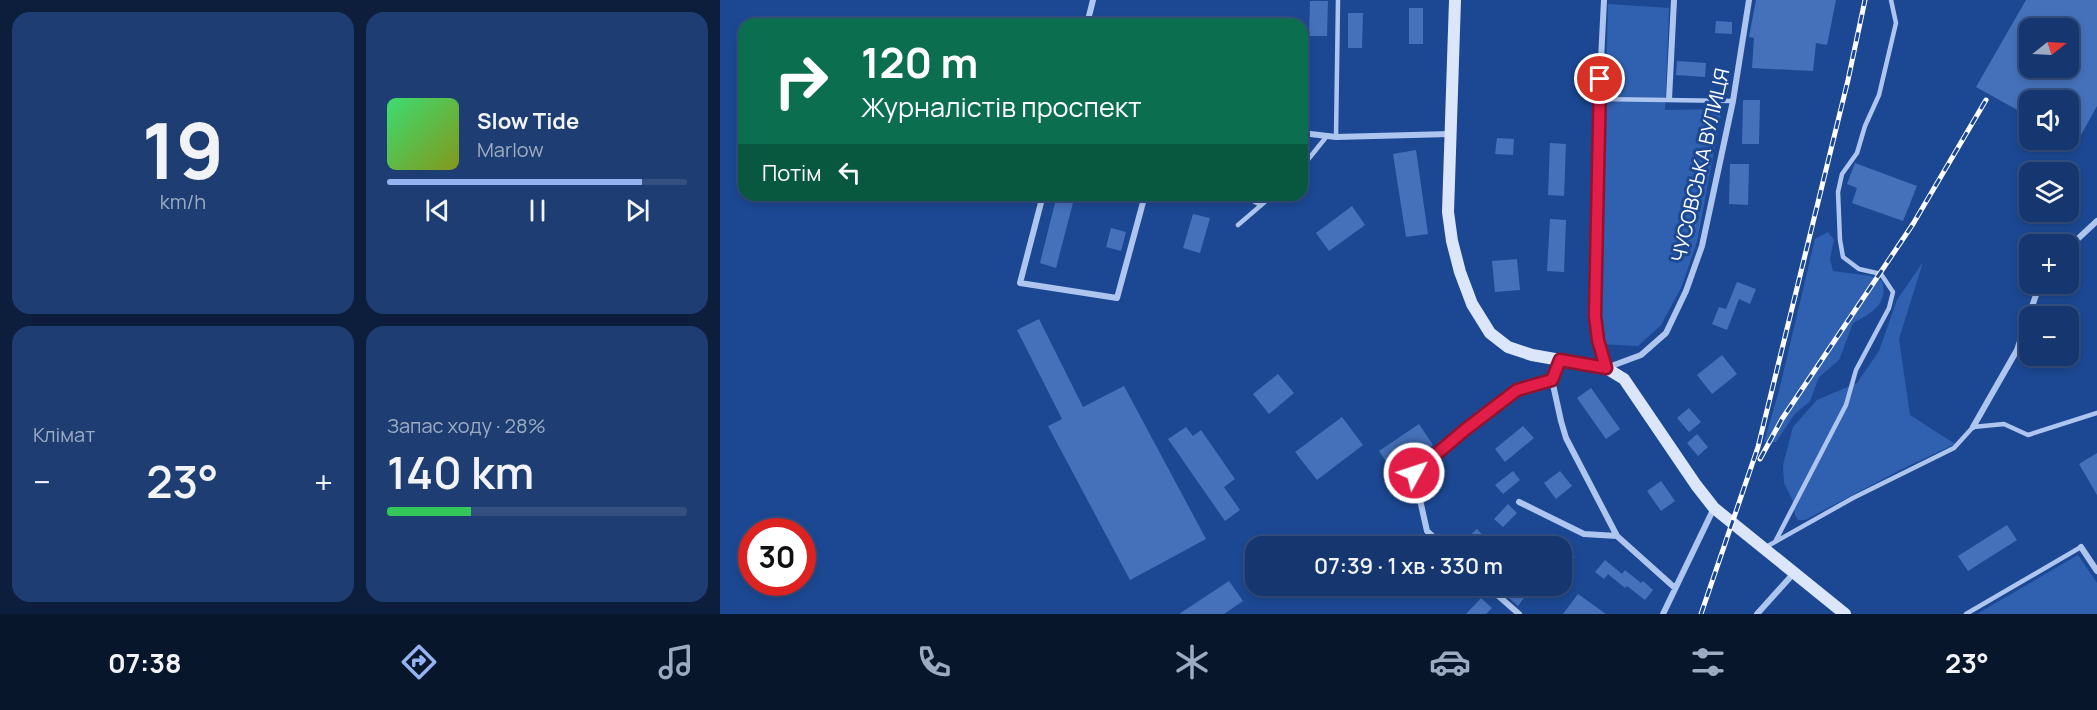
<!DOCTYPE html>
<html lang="uk">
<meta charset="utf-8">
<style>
:root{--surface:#15366e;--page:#1e3e73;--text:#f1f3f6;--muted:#9dabc2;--line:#345081;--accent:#95b2f1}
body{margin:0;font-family:Manrope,sans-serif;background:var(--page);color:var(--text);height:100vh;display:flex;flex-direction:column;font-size:22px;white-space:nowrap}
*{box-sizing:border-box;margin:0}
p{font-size:20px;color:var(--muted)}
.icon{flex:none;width:33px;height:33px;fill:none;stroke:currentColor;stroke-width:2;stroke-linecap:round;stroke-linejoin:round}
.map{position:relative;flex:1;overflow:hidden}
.panel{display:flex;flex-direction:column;gap:12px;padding:12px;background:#0c1e3c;width:720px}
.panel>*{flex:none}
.top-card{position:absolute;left:18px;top:18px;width:570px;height:183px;border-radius:18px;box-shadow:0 3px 9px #0003,0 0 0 2px var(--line);background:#0b6e4f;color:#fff;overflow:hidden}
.needle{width:39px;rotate:72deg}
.tools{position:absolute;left:1299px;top:18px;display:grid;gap:12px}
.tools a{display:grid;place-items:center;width:60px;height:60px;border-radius:12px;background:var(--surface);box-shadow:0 3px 9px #0003,0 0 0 2px var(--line);font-size:30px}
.speed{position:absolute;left:18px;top:518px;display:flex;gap:12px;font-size:30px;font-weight:700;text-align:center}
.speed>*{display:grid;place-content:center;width:78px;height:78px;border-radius:50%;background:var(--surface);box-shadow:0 3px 9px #0003,0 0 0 2px var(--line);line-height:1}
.speed .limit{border:9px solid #d22;background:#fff;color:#111}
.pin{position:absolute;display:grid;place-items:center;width:51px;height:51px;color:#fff;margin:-26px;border:3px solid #fff;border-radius:50%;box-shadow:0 2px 6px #0007}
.me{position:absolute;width:66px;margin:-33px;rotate:50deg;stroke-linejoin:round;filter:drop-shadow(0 0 4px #0008)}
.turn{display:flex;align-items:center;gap:21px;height:126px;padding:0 24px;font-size:27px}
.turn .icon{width:78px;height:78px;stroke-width:2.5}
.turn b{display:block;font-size:42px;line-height:51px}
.then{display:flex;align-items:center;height:57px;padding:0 24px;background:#0003;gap:12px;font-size:22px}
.big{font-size:45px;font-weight:600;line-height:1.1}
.panel .card{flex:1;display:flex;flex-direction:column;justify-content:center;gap:9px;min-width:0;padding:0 21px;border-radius:18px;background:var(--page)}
.panel .dial{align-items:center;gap:0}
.dial b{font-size:78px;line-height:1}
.song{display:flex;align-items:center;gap:18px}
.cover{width:72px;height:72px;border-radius:9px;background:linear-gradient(135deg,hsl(140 70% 55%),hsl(70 70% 35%))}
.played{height:6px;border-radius:3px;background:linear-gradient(90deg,var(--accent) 85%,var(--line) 85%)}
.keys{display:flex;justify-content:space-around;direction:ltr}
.heat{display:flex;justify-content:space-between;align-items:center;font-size:33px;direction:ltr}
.charge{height:9px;border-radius:4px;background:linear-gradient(90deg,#34c759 28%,var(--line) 0)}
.panel .tiles{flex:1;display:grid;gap:12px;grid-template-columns:repeat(2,1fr)}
.trip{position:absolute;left:525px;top:536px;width:327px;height:60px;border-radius:18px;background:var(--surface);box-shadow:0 3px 9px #0003,0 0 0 2px var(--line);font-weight:600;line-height:60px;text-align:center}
.menu{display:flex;height:96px;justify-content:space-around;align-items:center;background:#08162c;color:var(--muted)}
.menu .icon{width:42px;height:42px}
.menu .selected{color:var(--accent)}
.menu b{font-size:27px;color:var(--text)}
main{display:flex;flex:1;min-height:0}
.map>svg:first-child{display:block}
.green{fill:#3061b1}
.building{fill:#4571ba;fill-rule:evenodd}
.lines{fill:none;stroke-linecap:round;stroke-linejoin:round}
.service{stroke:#aec6ef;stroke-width:4.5}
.minor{stroke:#aec6ef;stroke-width:6}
.secondary{stroke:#dbe6fa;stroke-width:12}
.rail-casing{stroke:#fff;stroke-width:5}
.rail{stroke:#1c4893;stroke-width:3;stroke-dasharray:9;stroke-linecap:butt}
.route-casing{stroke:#92132f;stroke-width:15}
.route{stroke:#e11d48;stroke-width:10}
.labels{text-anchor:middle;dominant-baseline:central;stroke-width:6;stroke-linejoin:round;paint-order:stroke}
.street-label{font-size:20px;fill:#fff;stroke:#1c4893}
</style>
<main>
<section class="panel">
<div class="tiles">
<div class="card dial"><b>19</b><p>km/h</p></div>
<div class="card">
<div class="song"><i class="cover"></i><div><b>Slow Tide</b><p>Marlow</p></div></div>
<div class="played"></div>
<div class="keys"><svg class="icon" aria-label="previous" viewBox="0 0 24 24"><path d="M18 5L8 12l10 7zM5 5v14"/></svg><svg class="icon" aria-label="pause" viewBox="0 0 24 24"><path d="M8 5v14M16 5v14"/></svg><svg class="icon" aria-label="next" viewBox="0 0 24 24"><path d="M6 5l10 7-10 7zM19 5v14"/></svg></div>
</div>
<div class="card"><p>Клімат</p>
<div class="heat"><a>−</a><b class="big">23°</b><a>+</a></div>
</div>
<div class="card"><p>Запас ходу · 28%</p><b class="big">140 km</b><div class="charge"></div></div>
</div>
</section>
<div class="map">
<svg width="1377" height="614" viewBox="0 0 1377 614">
<rect width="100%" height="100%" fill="#1c4893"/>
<!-- green -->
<path class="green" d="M888,4L949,8L945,110L1002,109L977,242L961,288L941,325L918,346L880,344Z
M1108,232L1114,240L1110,259L1113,271L1151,276L1162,281C1169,303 1151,314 1133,323L1119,360L1099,377L1090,401L1074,415L1056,442H1044L1059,391L1095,239Z
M1203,262L1179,339L1190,415L1235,444L1180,470L1085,520H1078L1075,515L1072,499L1064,483L1063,465L1073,427L1097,400L1137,383L1159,351L1177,300Z
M1358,555L1377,583V614H1257Z"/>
<!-- building -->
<path class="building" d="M1036,0H1116L1107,45L1096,43L1093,71L1032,68L1034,38L1029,37Z
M1306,0H1377V106L1356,144L1348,139V100H1310V117L1256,87ZM1310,28H1348V68H1310Z
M590,1H608L607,36H589Z
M689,8H703V44H689Z
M628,13H643L642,48H628Z
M996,21L1012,22V34L995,33Z
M957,61L986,63L985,77L956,75Z
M1023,100H1040L1039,144H1022Z
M777,138L794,139L793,155L775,154Z
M830,143L846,144L844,196L828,195Z
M696,150L708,234L686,237L673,154Z
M1135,163L1197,186L1183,221L1132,203L1137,188L1127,184Z
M1010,164H1029L1028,205L1009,204Z
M337,195H355L336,268L320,263Z
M632,206L645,225L609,251L596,233Z
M473,214L490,218L480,253L463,248Z
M830,219L846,220L844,272L827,271Z
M391,228L406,232L401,251L386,247Z
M797,259L800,290L775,292L772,261Z
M1017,282L1036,289L1030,304L1019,299L1007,330L992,324L999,307L1006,309Z
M319,319L363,407L404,386L486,539L410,580L328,426L342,419L297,330Z
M1002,355L1017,374L992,394L977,375Z
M558,374L574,393L549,414L533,394Z
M871,388L900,429L886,439L857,398Z
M969,408L981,422L969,432L957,418Z
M622,417L643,445L597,480L575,452Z
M699,424L713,445L673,472L659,451Z
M803,426L814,438L785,462L775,449Z
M466,427L473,436L481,430L515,479L504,487L520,510L505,521L448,439Z
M977,434L988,447L978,456L967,443Z
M1377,453V495L1359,464Z
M793,471L800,480L783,494L775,485Z
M840,471L852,486L836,499L824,483Z
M941,481L955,501L941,511L927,491Z
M788,504L797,513L783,527L774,519Z
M1287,525L1297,540L1248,571L1238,556Z
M757,529L773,546H748L743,541Z
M847,551L855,557L842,573V557Z
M885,560L902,574L905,570L921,583L923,581L933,590L925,600L907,586L905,588L888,574L884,579L875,572Z
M509,581L523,601L504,614H459Z
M795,585H802L809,591L798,606L787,596Z
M858,594L886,614H843Z
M761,598L772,608L766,614H746Z"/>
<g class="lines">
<!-- service -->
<path class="service" d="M879,99L1013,101
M616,137L618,0
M582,167L607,136
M521,195L541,205
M518,225L553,195
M1056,540L1126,405L1136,370L1169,308L1173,292L1161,274L1139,269L1123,257L1120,240L1118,192L1122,174L1137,153L1145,126L1159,95L1176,23L1171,0
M1046,547L1133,498L1234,448L1253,427L1284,424L1308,435L1377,413
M1246,614L1361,547"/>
<!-- minor -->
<path class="minor" d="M884,0L879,99L875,316L878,340L886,368L921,355L946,333L966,291L982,246L1013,101L1029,0
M367,24L373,0
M949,99L954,0
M582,133L616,137L730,134
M323,195L300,283L397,298L425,195
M1348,248L1377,221
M839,360L832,380L841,421L846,438L897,536L955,588
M1253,427L1297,350L1316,295L1323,284
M799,502L864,534L897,536
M723,546L707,531L694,473L746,429L797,390L832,380
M1361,547L1377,571
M766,585L799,614
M943,614L994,508
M1037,614L1074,573"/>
<!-- secondary -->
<path class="secondary" d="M735,0L728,212L732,241L740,272L752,304L770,333L788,347L812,355L886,368L904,379L976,485L994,508L1125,614"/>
<!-- rail casing -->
<g class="rail-casing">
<path id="rail" d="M1040,459L1062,419L1193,224L1266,100
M981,614L1038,447L1128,80L1145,0"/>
</g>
<!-- rail -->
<use href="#rail" class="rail"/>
</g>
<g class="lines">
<!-- route casing -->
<g class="route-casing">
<path id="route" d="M694,473L746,429L797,390L832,380L840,360L886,368L878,340L875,316L880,79"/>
</g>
<!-- route -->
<use href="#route" class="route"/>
</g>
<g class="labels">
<!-- street labels -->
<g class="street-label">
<text transform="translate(980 165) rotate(-77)">ЧУСОВСЬКА ВУЛИЦЯ</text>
</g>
</g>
</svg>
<div class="tools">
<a><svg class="needle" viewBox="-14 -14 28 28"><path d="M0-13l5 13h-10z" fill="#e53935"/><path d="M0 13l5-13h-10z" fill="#9dabc2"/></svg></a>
<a><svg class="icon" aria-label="sound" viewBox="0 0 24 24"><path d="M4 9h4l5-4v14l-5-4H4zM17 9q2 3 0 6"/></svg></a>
<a><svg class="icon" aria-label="layers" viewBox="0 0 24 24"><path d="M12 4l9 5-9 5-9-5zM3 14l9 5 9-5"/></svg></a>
<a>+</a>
<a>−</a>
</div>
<div class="speed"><div class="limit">30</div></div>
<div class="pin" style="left:880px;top:79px;background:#d93025"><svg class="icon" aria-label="arrive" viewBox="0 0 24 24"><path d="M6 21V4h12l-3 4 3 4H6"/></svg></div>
<svg class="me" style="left:694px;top:473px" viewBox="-20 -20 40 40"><circle r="17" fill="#e11d48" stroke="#fff" stroke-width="3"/><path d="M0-11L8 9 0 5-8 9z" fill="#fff"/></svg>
<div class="trip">07:39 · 1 хв · 330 m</div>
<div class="top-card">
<div class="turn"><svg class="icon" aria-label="right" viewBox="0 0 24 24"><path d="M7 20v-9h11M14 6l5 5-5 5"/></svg><div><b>120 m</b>Журналістів проспект</div></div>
<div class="then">Потім<svg class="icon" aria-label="left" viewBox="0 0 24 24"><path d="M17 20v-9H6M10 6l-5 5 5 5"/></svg></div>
</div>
</div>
</main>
<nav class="menu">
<b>07:38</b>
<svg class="icon selected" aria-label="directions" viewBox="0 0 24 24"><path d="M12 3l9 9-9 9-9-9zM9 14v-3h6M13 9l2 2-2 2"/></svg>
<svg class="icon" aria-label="music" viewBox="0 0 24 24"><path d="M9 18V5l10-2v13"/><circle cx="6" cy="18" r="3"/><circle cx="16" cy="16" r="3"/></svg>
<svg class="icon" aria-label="phone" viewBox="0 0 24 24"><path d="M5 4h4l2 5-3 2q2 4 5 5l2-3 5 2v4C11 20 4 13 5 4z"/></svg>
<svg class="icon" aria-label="climate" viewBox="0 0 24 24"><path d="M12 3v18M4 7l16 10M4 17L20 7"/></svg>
<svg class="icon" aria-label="car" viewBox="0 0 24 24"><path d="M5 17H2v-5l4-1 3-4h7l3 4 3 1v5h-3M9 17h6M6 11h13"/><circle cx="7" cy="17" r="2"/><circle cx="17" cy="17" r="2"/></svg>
<svg class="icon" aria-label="filters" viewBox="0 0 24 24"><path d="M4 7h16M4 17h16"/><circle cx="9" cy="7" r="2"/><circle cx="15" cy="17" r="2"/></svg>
<b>23°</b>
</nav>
